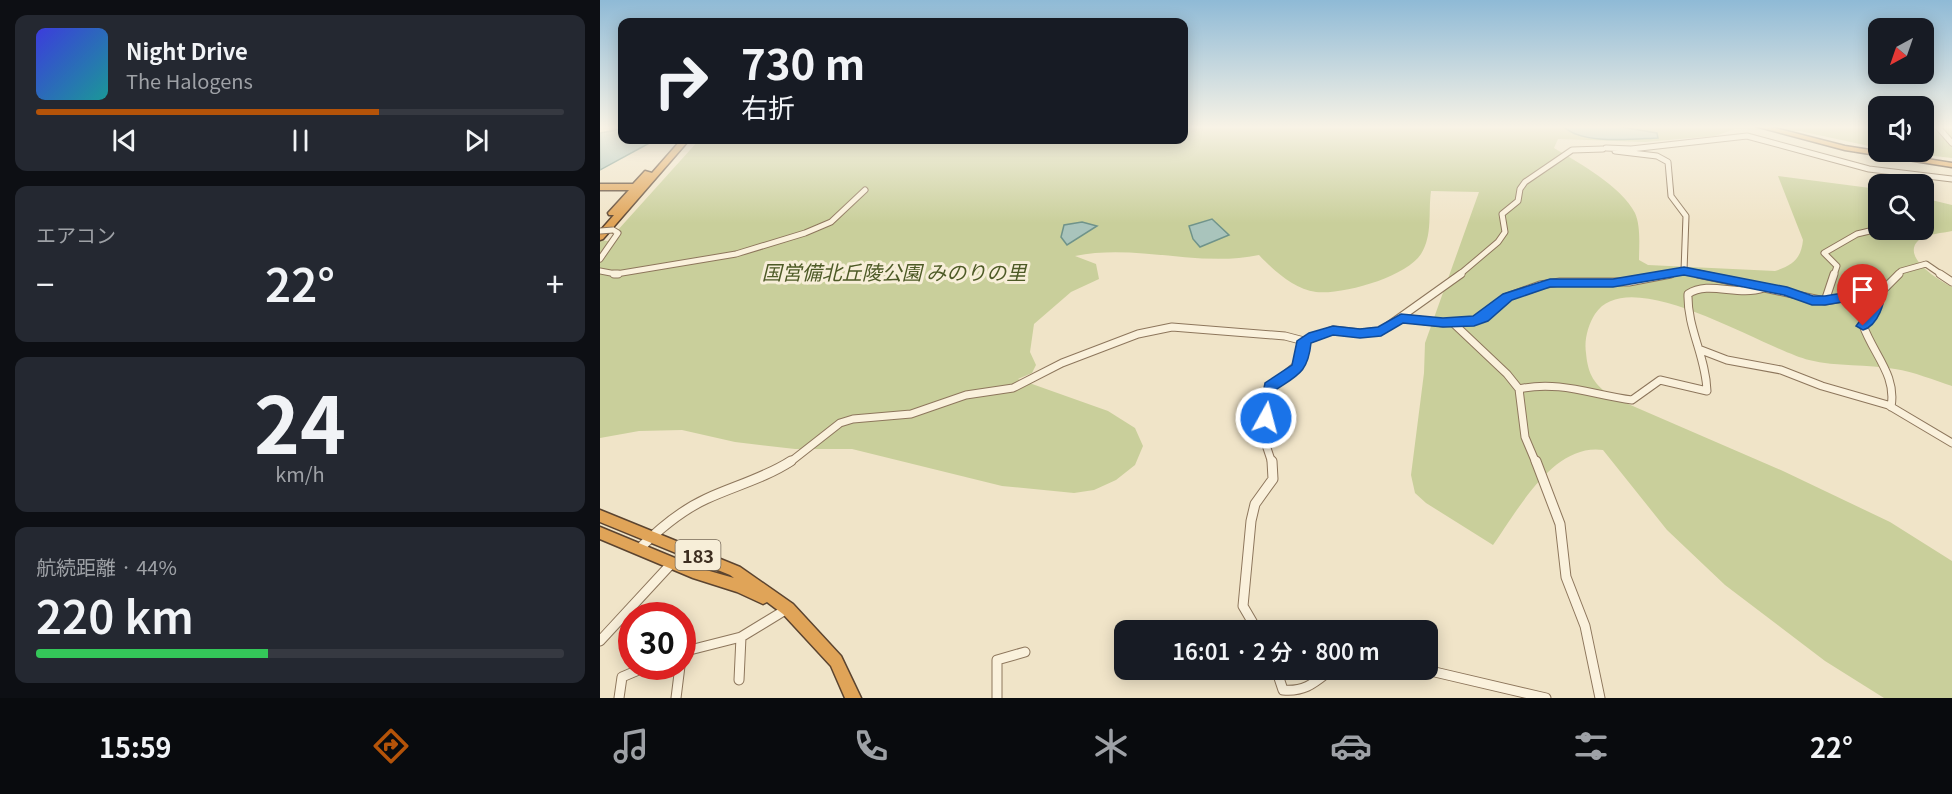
<!DOCTYPE html>
<html lang="ja">
<meta charset="utf-8">
<style>
:root{--surface:#171b24;--page:#242831;--text:#f1f3f6;--muted:#9ea1a6;--line:#363941;--accent:#b45309}
body{margin:0;font-family:Georgia,"Noto Sans JP",serif;background:var(--page);color:var(--text);height:100vh;display:flex;flex-direction:column;font-size:22px;white-space:nowrap}
*{box-sizing:border-box;margin:0}
p{font-size:20px;color:var(--muted)}
.icon{flex:none;width:33px;height:33px;fill:none;stroke:currentColor;stroke-width:2;stroke-linecap:round;stroke-linejoin:round}
.map{position:relative;flex:1;overflow:hidden}
.sheet{display:flex;flex-direction:column;gap:15px;padding:15px;background:#0d0f14;width:600px}
.sheet>*{flex:none}
.top-card{position:absolute;left:18px;top:18px;width:570px;height:126px;border-radius:12px;box-shadow:0 3px 15px #0003;background:#171b24;color:var(--text);overflow:hidden}
.needle{width:39px;rotate:220deg}
.tools{position:absolute;left:1268px;top:18px;display:grid;gap:12px}
.tools a{display:grid;place-items:center;width:66px;height:66px;border-radius:12px;background:var(--surface);box-shadow:0 3px 15px #0003;font-size:30px}
.speed{position:absolute;left:18px;top:602px;display:flex;gap:12px;font-size:30px;font-weight:700;text-align:center}
.speed>*{display:grid;place-content:center;width:78px;height:78px;border-radius:50%;background:var(--surface);box-shadow:0 3px 15px #0003;line-height:1}
.speed .limit{border:9px solid #d22;background:#fff;color:#111}
.pin{position:absolute;display:grid;place-items:center;width:51px;height:51px;color:#fff;margin:-62px -26px;border-radius:50% 50% 50% 0;rotate:-45deg;box-shadow:0 0 6px #0007}
.pin .icon{rotate:45deg}
.me{position:absolute;width:66px;margin:-33px;rotate:7deg;stroke-linejoin:round;filter:drop-shadow(0 0 4px #0008)}
.turn{display:flex;align-items:center;gap:21px;height:126px;padding:0 24px;font-size:27px}
.turn .icon{width:78px;height:78px;stroke-width:2.5}
.turn b{display:block;font-size:42px;line-height:51px}
.big{font-size:45px;font-weight:600;line-height:1.1}
.sheet .widget{flex:1;display:flex;flex-direction:column;justify-content:center;gap:9px;min-width:0;padding:0 21px;border-radius:12px;background:var(--page)}
.sheet .dial{align-items:center;gap:0}
.dial b{font-size:78px;line-height:1}
.song{display:flex;align-items:center;gap:18px}
.cover{width:72px;height:72px;border-radius:9px;background:linear-gradient(135deg,hsl(240 70% 55%),hsl(180 70% 35%))}
.played{height:6px;border-radius:3px;background:linear-gradient(90deg,var(--accent) 65%,var(--line) 65%)}
.keys{display:flex;justify-content:space-around;direction:ltr}
.heat{display:flex;justify-content:space-between;align-items:center;font-size:33px;direction:ltr}
.charge{height:9px;border-radius:4px;background:linear-gradient(90deg,#34c759 44%,var(--line) 0)}
.trip{position:absolute;left:514px;top:620px;width:324px;height:60px;border-radius:12px;background:var(--surface);box-shadow:0 3px 15px #0003;font-weight:600;line-height:60px;text-align:center}
.tabs{display:flex;height:96px;justify-content:space-around;align-items:center;background:#090b0e;color:var(--muted)}
.tabs .icon{width:42px;height:42px}
.tabs .on{color:var(--accent)}
.tabs b{font-size:27px;color:var(--text)}
main{display:flex;flex:1;min-height:0}
.map>svg:first-child{display:block}
.green{fill:#c9cf9b}
.water{fill:#a9c4bc;stroke:#6f938a;stroke-width:1.5}
.lines{fill:none;stroke-linecap:round;stroke-linejoin:round}
.minor-far2-casing{stroke:#8d765c;stroke-width:7}
.minor-far1-casing{stroke:#8d765c;stroke-width:9}
.minor-casing{stroke:#8d765c;stroke-width:11}
.highway-casing{stroke:#5b4430;stroke-width:3}
.minor-far2{stroke:#faf1dc;stroke-width:5}
.minor-far1{stroke:#faf1dc;stroke-width:7}
.minor{stroke:#faf1dc;stroke-width:9}
.highway{fill:#e0a458;fill-rule:evenodd}
.minor-bridge-casing{stroke:#8d765c;stroke-width:7;stroke-linecap:butt}
.minor-bridge{stroke:#faf1dc;stroke-width:5}
.route{fill:#1a73e8;stroke:#114b97;stroke-width:1.5}
.labels{text-anchor:middle;dominant-baseline:central;stroke-width:6;stroke-linejoin:round;paint-order:stroke}
.shield{fill:#f7eed8;stroke:#756857;stroke-width:1.5}
.shield-label{font-size:18px;font-weight:bold;fill:#3d2e20}
.park-label{font-size:20px;font-style:italic;fill:#4d5a26;stroke:#f7eed8}
</style>
<main>
<section class="sheet">
<div class="widget">
<div class="song"><i class="cover"></i><div><b>Night Drive</b><p>The Halogens</p></div></div>
<div class="played"></div>
<div class="keys"><svg class="icon" aria-label="previous" viewBox="0 0 24 24"><path d="M18 5L8 12l10 7zM5 5v14"/></svg><svg class="icon" aria-label="pause" viewBox="0 0 24 24"><path d="M8 5v14M16 5v14"/></svg><svg class="icon" aria-label="next" viewBox="0 0 24 24"><path d="M6 5l10 7-10 7zM19 5v14"/></svg></div>
</div>
<div class="widget"><p>エアコン</p>
<div class="heat"><a>−</a><b class="big">22°</b><a>+</a></div>
</div>
<div class="widget dial"><b>24</b><p>km/h</p></div>
<div class="widget"><p>航続距離 · 44%</p><b class="big">220 km</b><div class="charge"></div></div>
</section>
<div class="map">
<svg width="1352" height="698" viewBox="0 0 1352 698">
<rect width="100%" height="100%" fill="#f0e4c8"/>
<!-- green -->
<path class="green" d="M584,126H1278V148L1200,131L1135,129L1115,136L1045,142L958,139L954,148C979,163 1021,186 1035,213C1041,227 1039,246 1039,260L1048,265L1175,271C1193,265 1201,259 1203,240L1178,176L1278,189V230H1323V198L1352,205V231C1343,233 1327,234 1320,239C1298,256 1340,281 1352,287V386C1334,380 1314,372 1295,369C1267,364 1237,367 1209,360C1164,349 1029,261 995,314C988,325 984,340 986,353C988,375 994,384 1012,397L1183,471L1290,522L1352,561V698H1284L1225,661L1125,585L1067,530L1003,450C953,443 918,510 893,545L826,503L815,493L811,475L824,373L825,343L879,192L831,191C828,212 833,235 821,254C806,277 743,295 716,292C694,289 673,270 659,255C598,268 536,243 475,256L496,264L499,279L471,292L434,324L430,352L436,365L432,373L418,379L508,411L535,428L543,446L535,465L516,480L494,490L474,493L402,486L252,449H195L135,442L82,430L39,431L0,438V240L8,241L99,140H584Z
M1323,126H1352V158L1299,152H1323Z"/>
<!-- water -->
<path class="water" d="M963,126H1015L1057,133L1058,138C1032,139 981,145 963,126Z
M22,129V140H55L0,170V133Z
M612,219L629,235L600,247L593,239L589,226Z
M482,222L497,226L467,245L461,237L464,225Z"/>
<g class="lines">
<!-- minor-far2 casing -->
<g class="minor-far2-casing">
<path id="minor-far2" d="M1337,126L1352,143
M1006,148L1031,149L1147,136L1269,169L1352,179
M1015,151L1057,156L1068,162L1071,196L1086,216L1084,271
M1290,173L1292,184
M0,259L18,233L13,230
M0,271L16,274L136,254L205,233L231,222L265,190
M859,275L898,242L905,232L902,214L918,201L920,189L925,182L972,150L1003,149
M1063,275L1084,271L1105,275
M1234,275L1237,266L1224,253L1257,234L1278,229
M1297,275L1301,271L1326,264L1342,275"/>
</g>
<!-- minor-far1 casing -->
<g class="minor-far1-casing">
<path id="minor-far1" d="M14,274H18
M1098,274L1225,301L1274,293L1285,288L1299,274
M1340,274L1352,282
M1278,291L1276,305L1263,325C1273,354 1297,375 1291,407
M1225,301L1234,274
M801,318L843,323L874,321L884,317L907,297L940,285L960,282H1029L1071,274
M852,322L907,374L919,389L925,437L936,463
M1101,350L1127,360L1181,370L1222,386L1288,405L1352,443
M919,389C959,380 993,395 1032,400L1060,380L1107,391C1106,357 1087,328 1088,294C1109,280 1137,297 1164,288
M189,463L240,423L253,419L311,414L366,395L413,388L462,363L538,334L572,327L685,336L704,341L733,330L760,333L781,331L861,274
M672,463L663,436L670,387L697,365L704,341"/>
</g>
<!-- minor casing -->
<g class="minor-casing">
<path id="minor" d="M936,461L960,524L966,577L985,626L1000,698
M39,549C57,531 82,510 106,499C134,486 165,478 191,461
M657,630L643,606L651,521L655,504L673,479L672,461
M0,641L72,563
M82,652L141,637L187,609
M676,669L683,690C706,692 715,682 732,669
M822,669L946,698
M139,680L141,637
M19,698L22,677L48,666
M76,698L80,666
M397,698V660L425,652"/>
</g>
<!-- highway casing -->
<g class="highway-casing">
<path id="highway" d="M1155,126H1167L1245,146L1352,163V167L1245,150Z
M81,140H89L3,239L0,240V231L14,215H9L8,213L29,190H0V184H33L45,171L52,173Z
M0,510L140,567L193,604L241,656L261,698H245L231,666L183,614L167,602L163,604L137,592L93,578L0,539V527L99,568L134,578L130,575L0,522Z"/>
</g>
<!-- minor-far2 -->
<use href="#minor-far2" class="minor-far2"/>
<!-- minor-far1 -->
<use href="#minor-far1" class="minor-far1"/>
<!-- minor -->
<use href="#minor" class="minor"/>
<!-- highway -->
<use href="#highway" class="highway"/>
<!-- minor-bridge casing -->
<g class="minor-bridge-casing">
<path id="minor-bridge" d="M0,231L13,230"/>
</g>
<!-- minor-bridge -->
<use href="#minor-bridge" class="minor-bridge"/>
</g>
<!-- sky -->
<linearGradient id="sky" x2="0" y2="1"><stop stop-color="#8fbad6"/><stop offset="0.57" stop-color="#f8f3e6"/><stop offset="1" stop-color="#f8f3e6" stop-opacity="0"/></linearGradient>
<rect width="1352" height="223" fill="url(#sky)"/>
<!-- route -->
<path class="route" d="M1084,267L1187,287L1213,296H1225L1278,287L1282,288C1288,301 1277,326 1263,330L1256,326L1268,310L1272,297L1225,305H1212L1184,295L1084,275L1013,287H950L912,300L888,321L874,326L843,327L803,323L781,336L760,338L733,335L711,343C708,372 698,375 677,389L671,423L666,424L658,418L665,383L692,365L697,341L709,333L733,326L760,329L778,327L801,314L843,318L873,316L903,294L950,279H1013Z"/>
<g class="labels">
<!-- shield labels -->
<rect class="shield" x="75.5" y="540" width="45" height="30" rx="4.5"/>
<g class="shield-label">
<text x="98" y="555">183</text>
</g>
<!-- park labels -->
<g class="park-label">
<text x="294" y="271">国営備北丘陵公園 みのりの里</text>
</g>
</g>
</svg>
<div class="tools">
<a><svg class="needle" viewBox="-14 -14 28 28"><path d="M0-13l5 13h-10z" fill="#e53935"/><path d="M0 13l5-13h-10z" fill="#9ea1a6"/></svg></a>
<a><svg class="icon" aria-label="sound" viewBox="0 0 24 24"><path d="M4 9h4l5-4v14l-5-4H4zM17 9q2 3 0 6"/></svg></a>
<a><svg class="icon" aria-label="search" viewBox="0 0 24 24"><circle cx="10" cy="10" r="6"/><path d="M15 15l6 6"/></svg></a>
</div>
<div class="speed"><div class="limit">30</div></div>
<div class="pin" style="left:1263px;top:326px;background:#d93025"><svg class="icon" aria-label="arrive" viewBox="0 0 24 24"><path d="M6 21V4h12l-3 4 3 4H6"/></svg></div>
<svg class="me" style="left:666px;top:418px" viewBox="-20 -20 40 40"><circle r="17" fill="#1a73e8" stroke="#fff" stroke-width="3"/><path d="M0-11L8 9 0 5-8 9z" fill="#fff"/></svg>
<div class="trip">16:01 · 2 分 · 800 m</div>
<div class="top-card">
<div class="turn"><svg class="icon" aria-label="right" viewBox="0 0 24 24"><path d="M7 20v-9h11M14 6l5 5-5 5"/></svg><div><b>730 m</b>右折</div></div>
</div>
</div>
</main>
<nav class="tabs">
<b>15:59</b>
<svg class="icon on" aria-label="directions" viewBox="0 0 24 24"><path d="M12 3l9 9-9 9-9-9zM9 14v-3h6M13 9l2 2-2 2"/></svg>
<svg class="icon" aria-label="music" viewBox="0 0 24 24"><path d="M9 18V5l10-2v13"/><circle cx="6" cy="18" r="3"/><circle cx="16" cy="16" r="3"/></svg>
<svg class="icon" aria-label="phone" viewBox="0 0 24 24"><path d="M5 4h4l2 5-3 2q2 4 5 5l2-3 5 2v4C11 20 4 13 5 4z"/></svg>
<svg class="icon" aria-label="climate" viewBox="0 0 24 24"><path d="M12 3v18M4 7l16 10M4 17L20 7"/></svg>
<svg class="icon" aria-label="car" viewBox="0 0 24 24"><path d="M5 17H2v-5l4-1 3-4h7l3 4 3 1v5h-3M9 17h6M6 11h13"/><circle cx="7" cy="17" r="2"/><circle cx="17" cy="17" r="2"/></svg>
<svg class="icon" aria-label="filters" viewBox="0 0 24 24"><path d="M4 7h16M4 17h16"/><circle cx="9" cy="7" r="2"/><circle cx="15" cy="17" r="2"/></svg>
<b>22°</b>
</nav>
